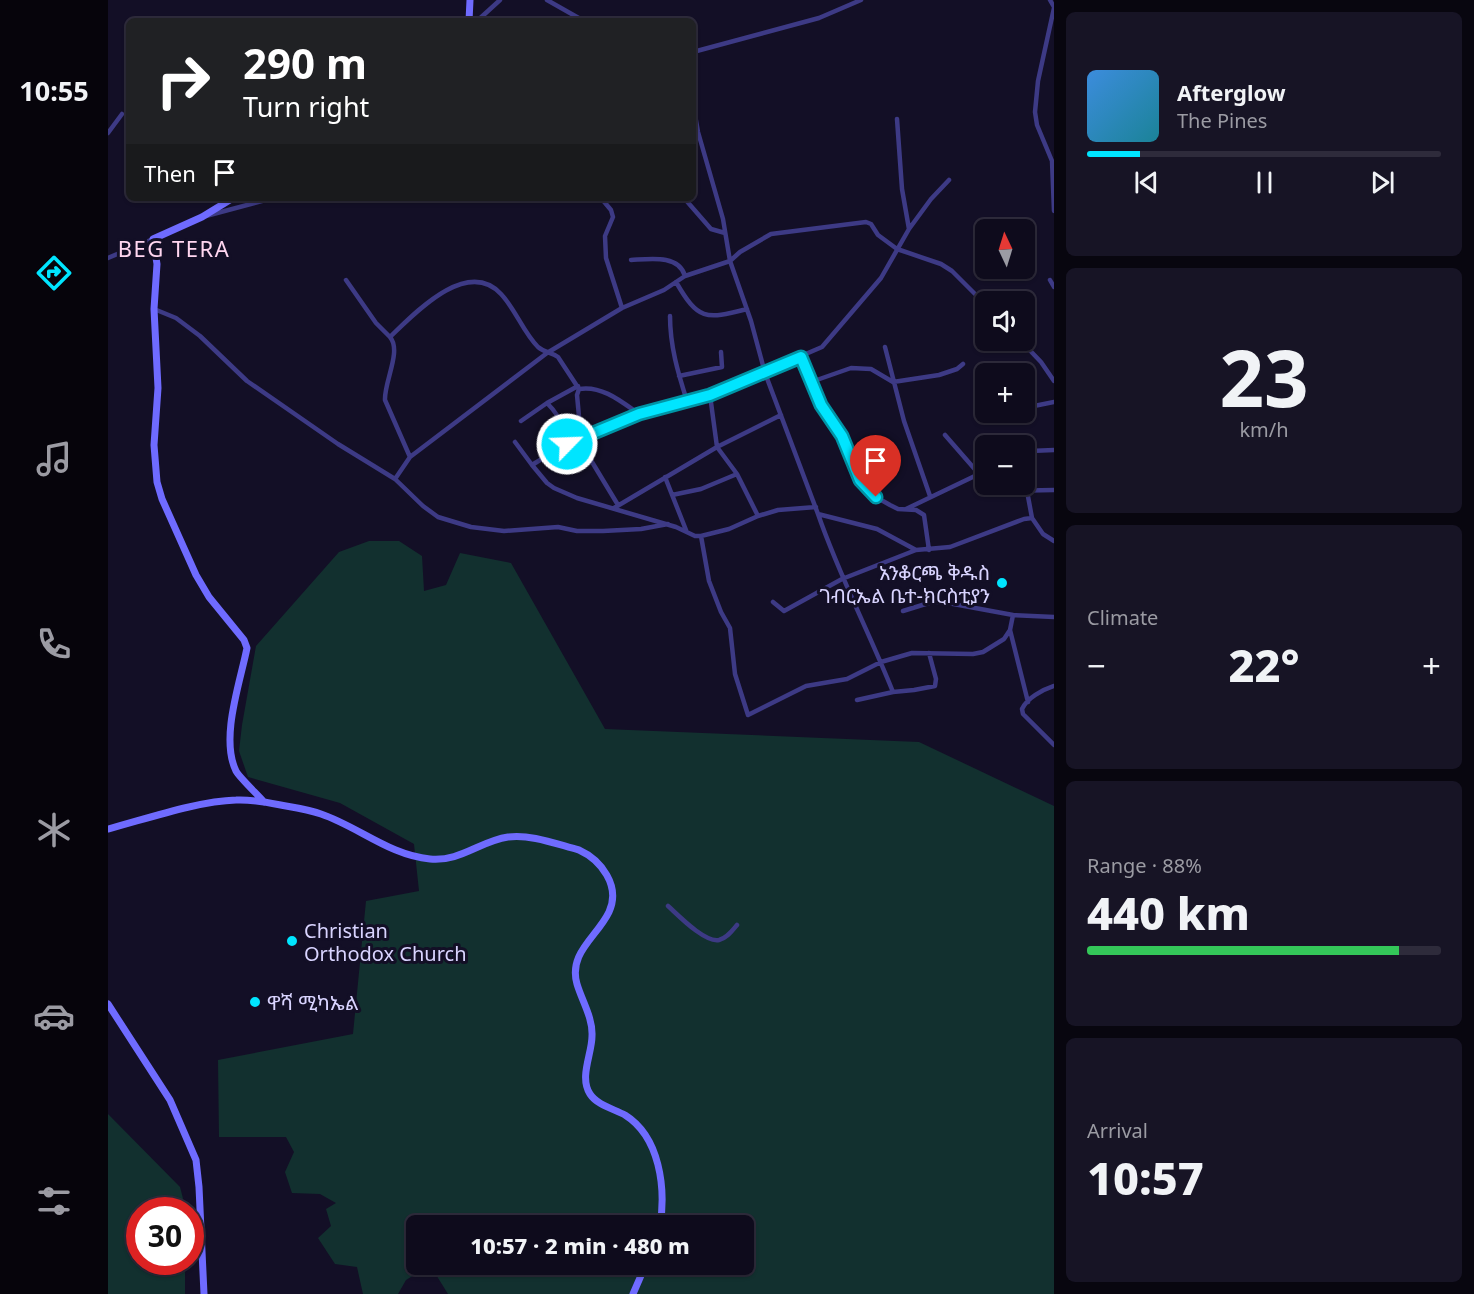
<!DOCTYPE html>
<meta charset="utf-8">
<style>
:root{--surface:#0e0b1c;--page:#171425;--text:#f1f3f6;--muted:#9b9ba3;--line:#2e2b3b;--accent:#00e5ff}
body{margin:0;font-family:"Noto Sans","Noto Sans Ethiopic",sans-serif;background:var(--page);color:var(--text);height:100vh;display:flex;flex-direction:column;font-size:22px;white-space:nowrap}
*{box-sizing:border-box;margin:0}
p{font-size:20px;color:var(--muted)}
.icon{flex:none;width:33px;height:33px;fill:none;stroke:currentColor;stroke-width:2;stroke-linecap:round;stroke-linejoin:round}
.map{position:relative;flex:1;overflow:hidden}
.panel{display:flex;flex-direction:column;gap:12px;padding:12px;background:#08060f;width:420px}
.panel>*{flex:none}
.guide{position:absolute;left:18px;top:18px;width:570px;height:183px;border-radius:9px;box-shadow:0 2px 4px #0004,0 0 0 2px var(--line);background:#202124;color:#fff;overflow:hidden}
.needle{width:39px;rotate:356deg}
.tools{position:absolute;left:867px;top:219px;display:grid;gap:12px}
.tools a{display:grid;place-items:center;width:60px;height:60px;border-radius:9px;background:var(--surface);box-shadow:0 2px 4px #0004,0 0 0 2px var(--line);font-size:30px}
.speed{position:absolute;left:18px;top:1197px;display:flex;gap:12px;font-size:30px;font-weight:700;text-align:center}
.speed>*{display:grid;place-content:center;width:78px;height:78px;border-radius:50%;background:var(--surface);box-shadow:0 2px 4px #0004,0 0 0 2px var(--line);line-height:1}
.speed .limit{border:9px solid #d22;background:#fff;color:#111}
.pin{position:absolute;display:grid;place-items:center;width:51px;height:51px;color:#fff;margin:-62px -26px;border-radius:50% 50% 50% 0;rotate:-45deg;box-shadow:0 0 6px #0007}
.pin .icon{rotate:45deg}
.me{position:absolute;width:66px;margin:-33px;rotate:66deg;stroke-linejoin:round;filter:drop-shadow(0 0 4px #0008)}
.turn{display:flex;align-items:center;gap:21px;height:126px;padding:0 18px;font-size:27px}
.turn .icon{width:78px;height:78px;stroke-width:2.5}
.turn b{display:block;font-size:42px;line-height:51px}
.then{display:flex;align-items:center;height:57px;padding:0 18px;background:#0003;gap:12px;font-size:22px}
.big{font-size:45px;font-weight:800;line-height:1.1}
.panel .card{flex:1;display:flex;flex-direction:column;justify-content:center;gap:9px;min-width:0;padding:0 21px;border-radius:9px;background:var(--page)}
.panel .dial{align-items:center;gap:0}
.dial b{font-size:78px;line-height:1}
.song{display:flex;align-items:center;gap:18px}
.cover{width:72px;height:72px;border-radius:9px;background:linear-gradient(135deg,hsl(210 70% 55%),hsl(190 70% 35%))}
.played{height:6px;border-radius:3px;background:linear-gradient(90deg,var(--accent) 15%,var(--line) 15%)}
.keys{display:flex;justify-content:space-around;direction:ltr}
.heat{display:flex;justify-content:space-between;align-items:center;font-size:33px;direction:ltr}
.charge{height:9px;border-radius:4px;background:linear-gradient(90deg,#34c759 88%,var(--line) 0)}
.trip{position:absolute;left:298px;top:1215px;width:348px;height:60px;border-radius:9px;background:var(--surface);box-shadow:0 2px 4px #0004,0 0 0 2px var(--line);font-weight:800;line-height:60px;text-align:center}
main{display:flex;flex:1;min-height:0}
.menu{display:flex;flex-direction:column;width:108px;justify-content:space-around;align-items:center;background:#06040b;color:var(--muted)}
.menu .icon{width:42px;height:42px}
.menu .active{color:var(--accent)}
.menu b{font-size:27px;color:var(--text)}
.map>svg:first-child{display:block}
.green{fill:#12302f;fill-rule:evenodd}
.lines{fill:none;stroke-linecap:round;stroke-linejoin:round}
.street{stroke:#3d3a85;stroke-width:4.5}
.secondary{stroke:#6f6bff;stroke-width:7}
.route-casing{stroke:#0095a6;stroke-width:15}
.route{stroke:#00e5ff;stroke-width:10}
.poi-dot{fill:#00e5ff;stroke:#130f26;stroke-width:2}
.labels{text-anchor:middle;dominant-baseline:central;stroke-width:6;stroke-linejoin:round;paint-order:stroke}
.poi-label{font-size:20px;fill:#d9d4ff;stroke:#130f26;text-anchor:start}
.quarter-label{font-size:22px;letter-spacing:1.5px;fill:#ffd6f0;stroke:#130f26}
</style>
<main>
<nav class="menu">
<b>10:55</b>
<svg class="icon active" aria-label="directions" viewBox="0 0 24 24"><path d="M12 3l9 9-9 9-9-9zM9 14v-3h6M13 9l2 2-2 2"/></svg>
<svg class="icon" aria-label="music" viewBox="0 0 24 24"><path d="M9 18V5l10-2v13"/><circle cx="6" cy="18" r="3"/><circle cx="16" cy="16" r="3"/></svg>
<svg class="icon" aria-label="phone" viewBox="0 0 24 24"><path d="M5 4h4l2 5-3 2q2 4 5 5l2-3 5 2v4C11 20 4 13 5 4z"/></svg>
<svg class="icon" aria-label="climate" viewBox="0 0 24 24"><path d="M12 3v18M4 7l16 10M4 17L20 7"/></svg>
<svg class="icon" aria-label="car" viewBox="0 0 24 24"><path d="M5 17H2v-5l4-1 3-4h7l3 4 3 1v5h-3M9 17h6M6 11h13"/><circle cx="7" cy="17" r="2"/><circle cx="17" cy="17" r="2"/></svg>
<svg class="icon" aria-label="filters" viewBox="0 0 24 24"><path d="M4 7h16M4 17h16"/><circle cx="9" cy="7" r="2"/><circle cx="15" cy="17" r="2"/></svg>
</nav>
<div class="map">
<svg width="946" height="1294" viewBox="0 0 946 1294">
<rect width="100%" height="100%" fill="#130f26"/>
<!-- green -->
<path class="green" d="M261,541H291L314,556L316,591L338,585L352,553L403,563L497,729L811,742L946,806V1294H340L322,1265L298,1280L290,1294H255L249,1267L227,1264L210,1238L223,1226L218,1209L228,1203L212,1194L184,1193L177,1172L186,1152L178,1137H111L110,1060L245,1034L258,901L311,891L306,844L232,803L140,777L131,751L134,725L148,646L231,552ZM309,1226H636V1264H309Z
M0,1114L72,1187L78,1210H32V1262H75L77,1267V1294H0Z"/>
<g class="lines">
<!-- street -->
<path class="street" d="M439,0L476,21
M942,0L946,7
M946,8L930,81L927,112L929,125L944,161L946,211
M369,21L392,0
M585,52L711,18L753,0
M585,104L590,132L615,219L622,261L643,321L657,373L710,514L769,529L808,550
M0,133L14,114
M493,198L503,210L505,217L497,236L498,258L514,308
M576,198L603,229L617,233
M98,216L165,198
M801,229L823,199L841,180
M0,258L45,239
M523,260C541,259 571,254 577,276
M238,280L268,323L282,337C306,314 359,257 393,294C408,310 415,332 430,347C437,353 443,352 450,357L471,389C494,385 514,402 531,414
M942,280L946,287
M568,282C590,320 597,320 639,309
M46,309L68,318L92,336L139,381L230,444L287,479L315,506L330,517L363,527L396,531L450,527L469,531H495L533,529L560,524
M282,337C294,351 276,382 277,400L302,457L287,479
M912,340L933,362L946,381
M777,347L796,421L822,496
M693,357L713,405L734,436L757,486L768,497L782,505L790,509L808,510L816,515L821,550
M571,376L614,367L613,352
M703,382L743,368L763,369L785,382L831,375L849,369L855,364
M471,389L469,395L473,438L478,452L510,505
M602,395L714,347L773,278L801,229L794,189L789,119
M439,403C457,421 455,428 446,451
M916,408L946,402
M413,421L439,403L470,386
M837,435L878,482
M407,442L424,465C471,434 525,415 579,401
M910,444L912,446
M916,448L922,451L946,450
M922,451L919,491L924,518
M302,457L439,353L514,308L556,290L577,276L622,261L632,252L663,234L758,222L763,224L770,235L789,249L833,264L844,271L878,305
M424,465L439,483L446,488L469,498L568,527L587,536H593L621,529L650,516L629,474L609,447L673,415
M557,477L578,530
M880,484L886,490L890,491L946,490
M564,495L593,489L629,474
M506,508L609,447L602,395L579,401C570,373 562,346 562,316
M798,509L871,474
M710,514C731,575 761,632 785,692L806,690L827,686L828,679L821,653
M650,516L670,510L708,507
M593,536L601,581L613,612L622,628L627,674L640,715L698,686L739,679L773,662L804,653L865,654L875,652L896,639L902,630L905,615
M665,602L676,611L734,579L808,550L842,547L916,519L924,518L935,534L946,541
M795,611L824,602L840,603L905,615L946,617
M902,630L920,702
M946,686C934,690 919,698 914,709L915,714L946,745
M749,700L785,692
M560,906C571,916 597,943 611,940C619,938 624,931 629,925"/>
<!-- secondary -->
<path class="secondary" d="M361,21L362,0
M125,198L94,217L45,239L49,264L46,309L50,388L46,445L49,482L54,499L88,575L101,597L136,640L139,648C132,683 112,738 128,771C131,777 150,795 156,802
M0,829C38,819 90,801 128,800C145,799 162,803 178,806C190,808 202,810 213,814C251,827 281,855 322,859C352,862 372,841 400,837C423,834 448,844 471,850C493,860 513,886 501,912C489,937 460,953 469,984C474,1001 485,1018 484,1036C484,1054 471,1077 482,1094C489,1105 506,1109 517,1115C552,1137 558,1188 552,1226
M0,1004L62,1100L88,1160L91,1187L96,1294
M525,1294L538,1264"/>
</g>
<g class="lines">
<!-- route casing -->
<g class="route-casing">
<path id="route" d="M459,444L531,414L602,395L693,357L713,405L734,436L752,480L768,497"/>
</g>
<!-- route -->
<use href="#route" class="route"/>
</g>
<!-- markers -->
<g class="poi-dot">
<circle cx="894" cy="583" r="6"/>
<circle cx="184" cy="941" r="6"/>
<circle cx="147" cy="1002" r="6"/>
</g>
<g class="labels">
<!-- poi labels -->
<g class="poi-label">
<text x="882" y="572" text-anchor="end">አንቆርጫ ቅዱስ<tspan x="882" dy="23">ገብርኤል ቤተ-ክርስቲያን</tspan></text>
<text x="196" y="930">Christian<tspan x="196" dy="23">Orthodox Church</tspan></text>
<text x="159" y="1002">ዋሻ ሚካኤል</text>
</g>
<!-- quarter labels -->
<g class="quarter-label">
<text x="66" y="248">BEG TERA</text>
</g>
</g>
</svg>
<div class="tools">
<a><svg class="needle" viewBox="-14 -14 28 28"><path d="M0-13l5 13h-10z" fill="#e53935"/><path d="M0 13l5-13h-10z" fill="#9b9ba3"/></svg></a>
<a><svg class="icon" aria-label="sound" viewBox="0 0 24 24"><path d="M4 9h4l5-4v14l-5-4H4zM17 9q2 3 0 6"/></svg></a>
<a>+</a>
<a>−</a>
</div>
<div class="speed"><div class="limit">30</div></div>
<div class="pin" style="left:768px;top:497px;background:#d93025"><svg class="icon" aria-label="arrive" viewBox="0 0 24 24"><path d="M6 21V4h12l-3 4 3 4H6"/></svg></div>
<svg class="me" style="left:459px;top:444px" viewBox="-20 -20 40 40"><circle r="17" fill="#00e5ff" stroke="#fff" stroke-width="3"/><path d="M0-11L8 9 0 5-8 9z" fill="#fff"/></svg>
<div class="trip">10:57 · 2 min · 480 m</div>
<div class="guide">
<div class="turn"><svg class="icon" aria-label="right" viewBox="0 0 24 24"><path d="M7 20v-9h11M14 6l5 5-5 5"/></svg><div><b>290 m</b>Turn right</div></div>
<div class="then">Then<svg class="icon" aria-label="arrive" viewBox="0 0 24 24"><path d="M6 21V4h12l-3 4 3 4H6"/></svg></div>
</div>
</div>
<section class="panel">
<div class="card">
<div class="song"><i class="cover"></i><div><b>Afterglow</b><p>The Pines</p></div></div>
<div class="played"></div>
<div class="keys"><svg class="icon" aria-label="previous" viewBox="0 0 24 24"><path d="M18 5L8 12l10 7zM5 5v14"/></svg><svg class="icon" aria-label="pause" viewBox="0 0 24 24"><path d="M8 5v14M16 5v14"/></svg><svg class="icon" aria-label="next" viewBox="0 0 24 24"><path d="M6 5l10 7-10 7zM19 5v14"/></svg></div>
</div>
<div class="card dial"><b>23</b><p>km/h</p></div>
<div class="card"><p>Climate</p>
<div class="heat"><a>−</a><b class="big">22°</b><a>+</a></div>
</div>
<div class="card"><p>Range · 88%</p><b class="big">440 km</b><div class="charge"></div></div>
<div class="card"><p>Arrival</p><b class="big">10:57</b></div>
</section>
</main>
